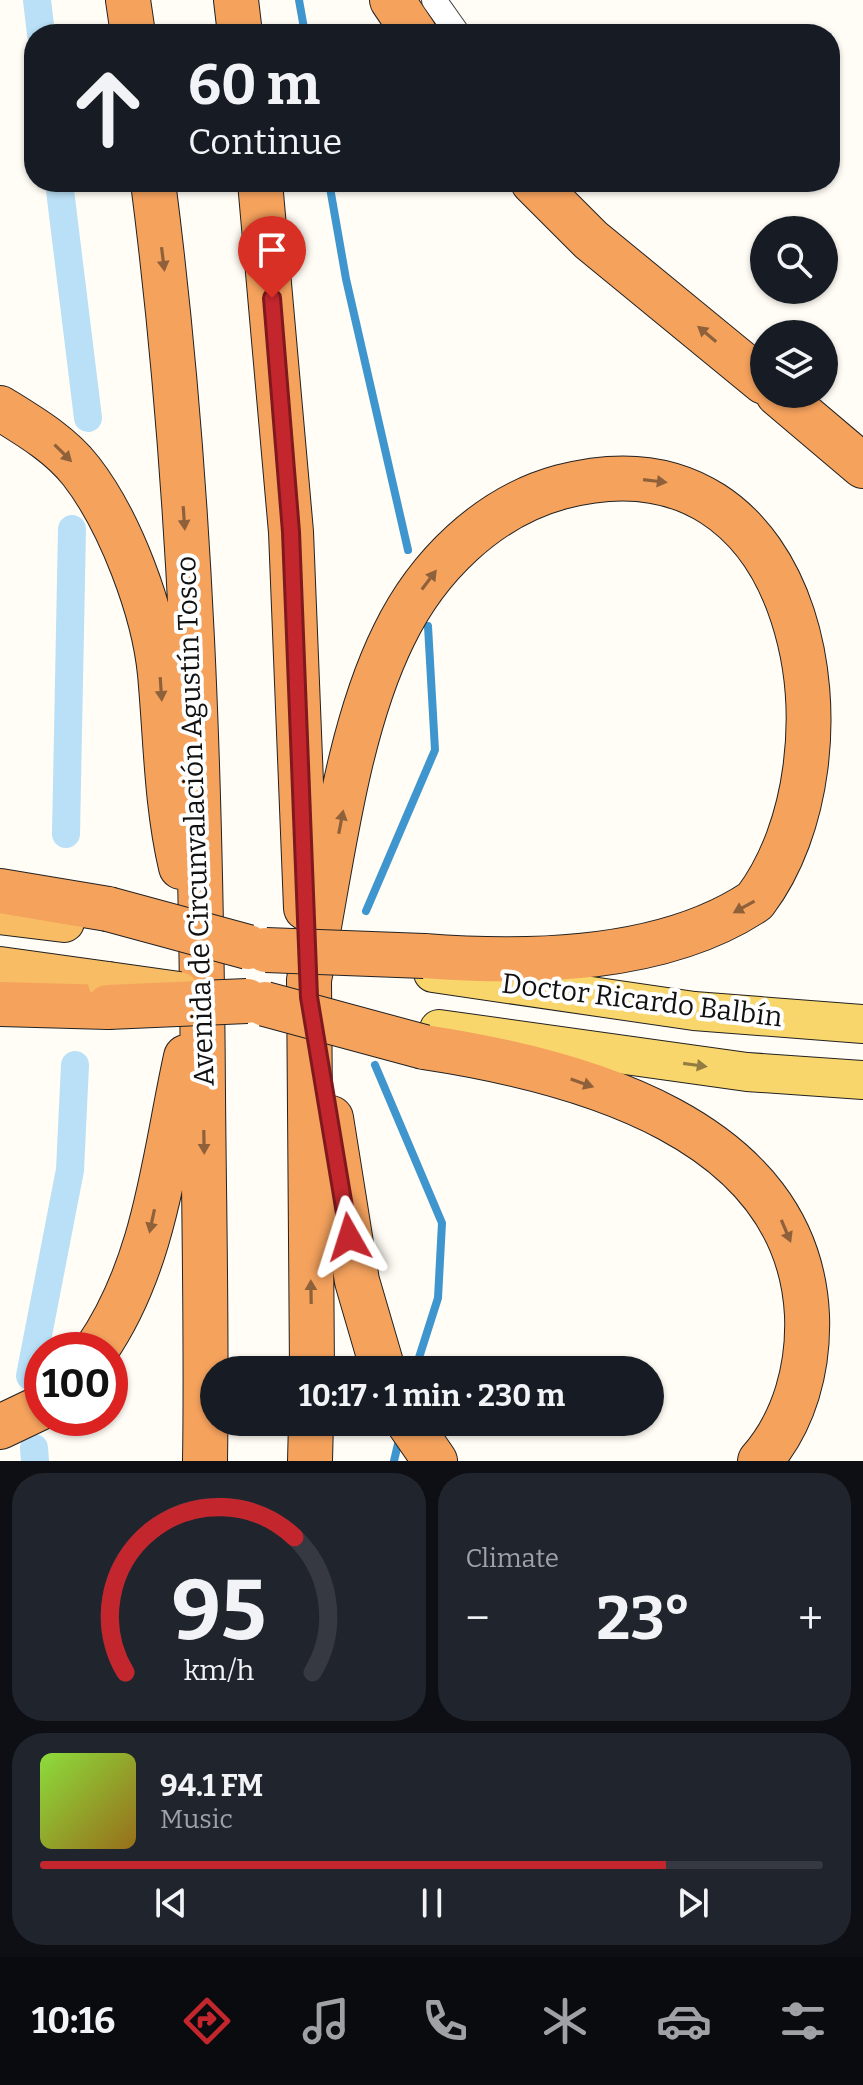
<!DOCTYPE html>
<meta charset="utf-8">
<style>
:root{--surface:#171b24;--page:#20242c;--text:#f1f3f6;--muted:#9ea1a6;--line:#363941;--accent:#c4262e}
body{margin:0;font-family:Bitter,serif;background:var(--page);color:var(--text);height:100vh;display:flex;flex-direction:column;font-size:30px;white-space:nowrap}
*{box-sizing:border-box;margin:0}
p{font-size:26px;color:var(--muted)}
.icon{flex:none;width:44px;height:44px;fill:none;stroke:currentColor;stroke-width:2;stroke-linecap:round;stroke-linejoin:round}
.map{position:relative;height:1461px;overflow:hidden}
.details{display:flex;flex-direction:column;gap:12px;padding:12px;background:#0d0f14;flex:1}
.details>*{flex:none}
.banner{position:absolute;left:24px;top:24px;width:816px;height:168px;border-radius:32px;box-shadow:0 2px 6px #0004;background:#171b24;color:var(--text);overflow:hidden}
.controls{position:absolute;left:750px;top:216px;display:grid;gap:16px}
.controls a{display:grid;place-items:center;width:88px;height:88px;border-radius:50%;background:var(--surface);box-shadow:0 2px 6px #0004;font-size:40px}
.speed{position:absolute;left:24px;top:1332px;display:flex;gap:16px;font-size:40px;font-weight:700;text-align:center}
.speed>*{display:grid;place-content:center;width:104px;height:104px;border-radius:50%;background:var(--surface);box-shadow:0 2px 6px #0004;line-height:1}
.speed .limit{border:12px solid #d22;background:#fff;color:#111}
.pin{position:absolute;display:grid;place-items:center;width:68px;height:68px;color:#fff;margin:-82px -34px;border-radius:50% 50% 50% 0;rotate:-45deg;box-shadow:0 0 8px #0007}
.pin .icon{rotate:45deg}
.me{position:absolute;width:88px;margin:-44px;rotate:354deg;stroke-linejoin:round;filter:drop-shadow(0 0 6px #0008)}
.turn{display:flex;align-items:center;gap:28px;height:168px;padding:0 32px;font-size:36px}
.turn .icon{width:104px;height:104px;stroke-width:2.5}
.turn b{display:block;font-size:56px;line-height:68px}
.big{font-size:60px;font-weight:700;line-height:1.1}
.details .tile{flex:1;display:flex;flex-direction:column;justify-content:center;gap:12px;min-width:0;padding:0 28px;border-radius:32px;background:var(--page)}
.details .dial{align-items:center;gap:0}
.dial svg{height:208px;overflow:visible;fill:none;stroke:var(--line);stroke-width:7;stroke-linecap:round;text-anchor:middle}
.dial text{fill:var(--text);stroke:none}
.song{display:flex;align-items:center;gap:24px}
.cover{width:96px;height:96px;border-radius:12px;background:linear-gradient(135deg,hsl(90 70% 55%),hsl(40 70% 35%))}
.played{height:8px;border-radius:4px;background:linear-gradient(90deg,var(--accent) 80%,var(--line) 80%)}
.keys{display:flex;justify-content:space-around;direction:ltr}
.heat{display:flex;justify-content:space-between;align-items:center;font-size:44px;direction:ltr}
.details .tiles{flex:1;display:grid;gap:12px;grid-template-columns:1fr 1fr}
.tile:last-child{grid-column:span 2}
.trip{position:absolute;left:200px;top:1356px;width:464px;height:80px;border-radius:40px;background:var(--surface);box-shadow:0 2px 6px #0004;font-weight:700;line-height:80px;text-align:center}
.tab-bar{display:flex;height:128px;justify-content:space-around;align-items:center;background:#090b0e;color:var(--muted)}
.tab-bar .icon{width:56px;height:56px}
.tab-bar .on{color:var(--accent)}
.tab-bar b{font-size:36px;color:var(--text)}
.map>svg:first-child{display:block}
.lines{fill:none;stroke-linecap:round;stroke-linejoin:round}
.stream{stroke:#3f96cf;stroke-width:8}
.canal{stroke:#b9e0f7;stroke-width:28}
.minor-casing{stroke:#444;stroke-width:26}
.primary-casing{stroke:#222;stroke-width:40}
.trunk-casing{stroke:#222;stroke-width:42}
.motorway-casing{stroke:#222;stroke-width:46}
.minor{stroke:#fff;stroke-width:24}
.primary{stroke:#f9d66b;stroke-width:38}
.trunk{stroke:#f7bc64;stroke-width:40}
.motorway{stroke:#f5a25d;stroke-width:44}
.trunk-bridge-casing{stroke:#222;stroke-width:42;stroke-linecap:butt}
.motorway-bridge-casing{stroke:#222;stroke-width:46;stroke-linecap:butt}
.trunk-bridge{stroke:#f7bc64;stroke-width:40}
.motorway-bridge{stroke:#f5a25d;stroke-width:44}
.oneway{fill:#8e613b}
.oneway2{fill:#917d42}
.route-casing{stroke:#7f191e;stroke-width:20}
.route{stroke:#c4262e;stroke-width:14}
.labels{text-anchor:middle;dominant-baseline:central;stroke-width:8;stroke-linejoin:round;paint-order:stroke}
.street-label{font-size:28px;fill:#111;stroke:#fff}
</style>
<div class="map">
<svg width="863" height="1461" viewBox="0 0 863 1461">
<rect width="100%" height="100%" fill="#fffdf5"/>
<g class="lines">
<!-- stream -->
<path class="stream" d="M299,0L305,34
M329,182L346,279L408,550
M366,911L435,750L428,626
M375,1065L442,1223L438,1298L416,1367
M394,1461L398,1444"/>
<!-- canal -->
<path class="canal" d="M37,0L41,34
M59,182L88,418
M66,834L72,529
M30,1376L70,1170L75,1065
M34,1448L35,1461"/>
<!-- minor casing -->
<g class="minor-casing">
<path id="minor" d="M434,0L458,34"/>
</g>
<!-- primary casing -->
<g class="primary-casing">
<path id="primary" d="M433,973L694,1011L863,1024
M439,1029L747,1072L863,1080"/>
</g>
<!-- trunk casing -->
<g class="trunk-casing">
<path id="trunk" d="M0,914L64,922
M0,967L108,982"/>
</g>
<!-- motorway casing -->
<g class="motorway-casing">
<path id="motorway" d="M128,0L133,34
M236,0L240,34
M392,0L415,34
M153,182C192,484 201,789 203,1094C204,1216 207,1339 205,1461
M260,182L291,532L306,908
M533,182L591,240L764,382
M778,394L863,466
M0,408C29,426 60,444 81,471C120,521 154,611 160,674C166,739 166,803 181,867
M0,891L108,909
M309,980C331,871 345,734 394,635C427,567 487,507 561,487C812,421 863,758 755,901C664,962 529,964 424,956
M309,980L312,1370
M0,1004L108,1007
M424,1047C576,1070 798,1127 807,1315C809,1367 795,1421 760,1461
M331,1118L357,1281L383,1370
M96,1350C156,1263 164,1157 186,1057
M408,1422L435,1461
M0,1427L42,1407
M310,1461L311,1422"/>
</g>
<!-- minor -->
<use href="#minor" class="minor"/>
<!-- primary -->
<use href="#primary" class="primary"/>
<!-- trunk -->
<use href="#trunk" class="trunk"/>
<!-- motorway -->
<use href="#motorway" class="motorway"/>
<!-- trunk-bridge casing -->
<g class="trunk-bridge-casing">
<path id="trunk-bridge" d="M108,982L179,992"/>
</g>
<!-- motorway-bridge casing -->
<g class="motorway-bridge-casing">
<path id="motorway-bridge" d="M108,909L248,947
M266,950L424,956
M265,1004L424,1047
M108,1007L247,1001"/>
</g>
<!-- trunk-bridge -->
<use href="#trunk-bridge" class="trunk-bridge"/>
<!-- motorway-bridge -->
<use href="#motorway-bridge" class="motorway-bridge"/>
</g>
<!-- one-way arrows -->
<defs><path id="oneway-solid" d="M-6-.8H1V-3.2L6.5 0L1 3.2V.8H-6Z" transform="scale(2)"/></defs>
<g class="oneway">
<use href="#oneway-solid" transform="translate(163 259) rotate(83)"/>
<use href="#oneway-solid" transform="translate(707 334) rotate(-140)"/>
<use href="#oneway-solid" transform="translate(63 453) rotate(45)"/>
<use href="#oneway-solid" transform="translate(655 481) rotate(7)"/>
<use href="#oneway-solid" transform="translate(184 518) rotate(86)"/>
<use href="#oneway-solid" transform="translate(429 580) rotate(-53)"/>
<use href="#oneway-solid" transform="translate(161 689) rotate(86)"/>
<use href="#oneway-solid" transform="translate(341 822) rotate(-79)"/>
<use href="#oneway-solid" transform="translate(744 907) rotate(151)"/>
<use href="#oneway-solid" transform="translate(582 1083) rotate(19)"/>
<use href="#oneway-solid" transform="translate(204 1142) rotate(89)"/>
<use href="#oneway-solid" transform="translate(152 1221) rotate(102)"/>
<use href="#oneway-solid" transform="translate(786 1231) rotate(67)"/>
<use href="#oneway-solid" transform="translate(311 1292) rotate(-91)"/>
</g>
<use class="oneway2" href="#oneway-solid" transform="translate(695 1065) rotate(8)"/>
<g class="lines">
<!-- route casing -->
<g class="route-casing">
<path id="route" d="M272,298L291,532L309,997L349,1237"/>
</g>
<!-- route -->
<use href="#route" class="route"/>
</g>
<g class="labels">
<!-- street labels -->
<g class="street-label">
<text transform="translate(195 821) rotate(-92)">Avenida de Circunvalación Agustín Tosco</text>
<text transform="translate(642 1000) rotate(7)">Doctor Ricardo Balbín</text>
</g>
</g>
</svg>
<div class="controls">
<a><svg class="icon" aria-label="search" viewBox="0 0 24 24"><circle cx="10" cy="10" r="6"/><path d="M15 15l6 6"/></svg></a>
<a><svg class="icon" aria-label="layers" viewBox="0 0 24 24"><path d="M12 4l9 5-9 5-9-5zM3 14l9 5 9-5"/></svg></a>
</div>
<div class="speed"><div class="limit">100</div></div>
<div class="pin" style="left:272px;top:298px;background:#d93025"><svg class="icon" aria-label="arrive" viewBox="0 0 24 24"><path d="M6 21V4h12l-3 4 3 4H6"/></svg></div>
<svg class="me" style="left:349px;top:1237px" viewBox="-20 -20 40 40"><path d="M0-17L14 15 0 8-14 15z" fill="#c4262e" stroke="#fff" stroke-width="4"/></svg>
<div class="trip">10:17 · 1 min · 230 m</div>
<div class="banner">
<div class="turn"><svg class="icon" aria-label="ahead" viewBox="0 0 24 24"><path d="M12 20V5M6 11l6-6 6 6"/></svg><div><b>60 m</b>Continue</div></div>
</div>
</div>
<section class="details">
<div class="tiles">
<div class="tile dial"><svg viewBox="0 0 100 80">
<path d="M14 69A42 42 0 1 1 86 69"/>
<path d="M14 69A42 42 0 0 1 79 17" stroke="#c4262e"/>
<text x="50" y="56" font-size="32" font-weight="700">95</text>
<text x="50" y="72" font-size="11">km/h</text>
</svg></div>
<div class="tile"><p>Climate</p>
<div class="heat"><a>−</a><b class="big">23°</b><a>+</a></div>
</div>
<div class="tile">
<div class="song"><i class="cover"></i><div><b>94.1 FM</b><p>Music</p></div></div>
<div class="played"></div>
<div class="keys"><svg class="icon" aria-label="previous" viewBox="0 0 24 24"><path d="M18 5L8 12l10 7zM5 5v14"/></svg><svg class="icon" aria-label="pause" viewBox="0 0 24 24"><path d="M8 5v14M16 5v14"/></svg><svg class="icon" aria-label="next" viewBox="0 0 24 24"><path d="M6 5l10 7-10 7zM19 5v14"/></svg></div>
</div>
</div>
</section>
<nav class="tab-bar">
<b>10:16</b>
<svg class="icon on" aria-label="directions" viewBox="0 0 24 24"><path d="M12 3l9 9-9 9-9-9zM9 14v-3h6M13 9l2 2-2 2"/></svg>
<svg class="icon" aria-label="music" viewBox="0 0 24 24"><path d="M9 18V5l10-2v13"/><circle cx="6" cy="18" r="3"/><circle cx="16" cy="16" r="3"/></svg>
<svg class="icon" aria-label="phone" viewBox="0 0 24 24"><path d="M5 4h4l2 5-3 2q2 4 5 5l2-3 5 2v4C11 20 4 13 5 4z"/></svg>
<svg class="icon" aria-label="climate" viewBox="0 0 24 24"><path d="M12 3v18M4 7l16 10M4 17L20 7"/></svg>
<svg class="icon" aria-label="car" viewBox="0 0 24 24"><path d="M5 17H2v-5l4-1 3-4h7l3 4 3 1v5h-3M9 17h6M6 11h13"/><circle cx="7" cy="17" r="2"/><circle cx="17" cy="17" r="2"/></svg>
<svg class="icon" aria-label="filters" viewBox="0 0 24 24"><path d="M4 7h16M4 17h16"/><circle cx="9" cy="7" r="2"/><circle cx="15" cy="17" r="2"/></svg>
</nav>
